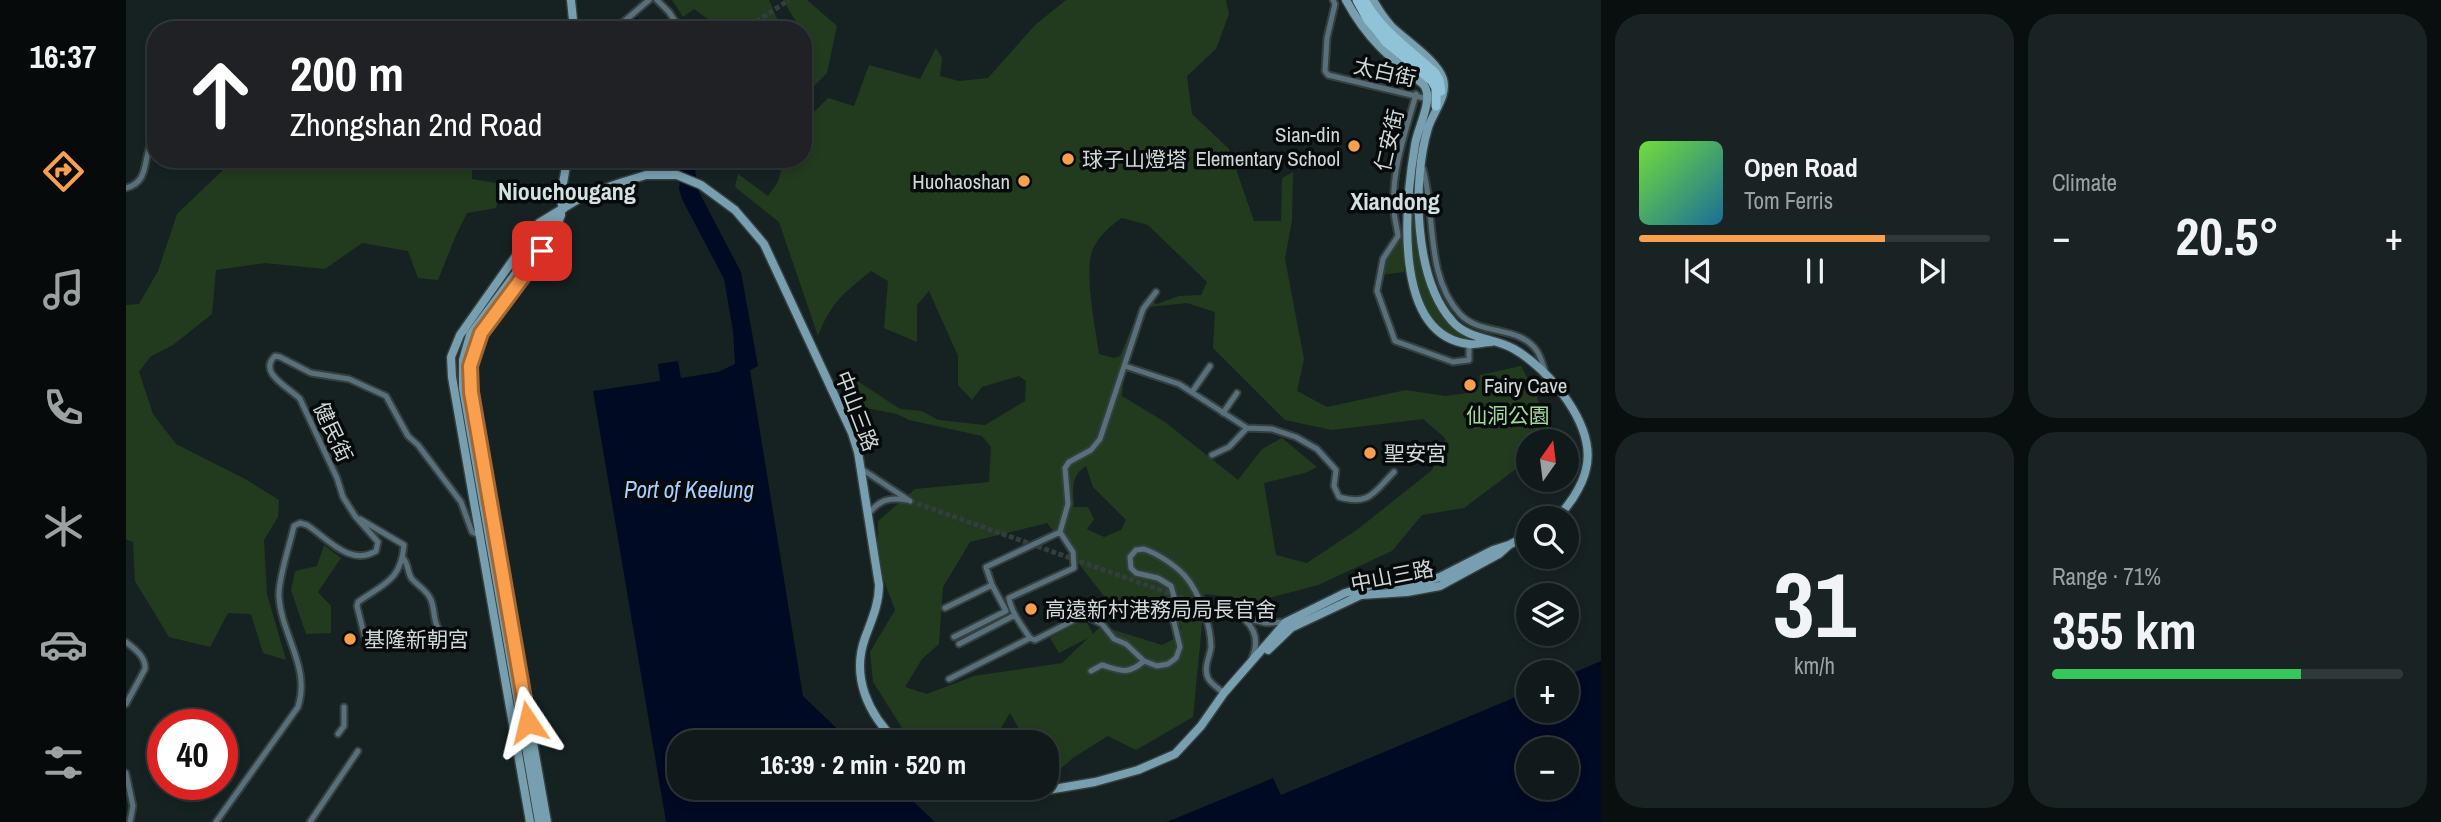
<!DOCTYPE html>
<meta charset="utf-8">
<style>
:root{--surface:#101a1a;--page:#192323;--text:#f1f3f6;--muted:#9ca1a2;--line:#303839;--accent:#fa9f4e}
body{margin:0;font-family:"Archivo Narrow","Noto Sans TC",sans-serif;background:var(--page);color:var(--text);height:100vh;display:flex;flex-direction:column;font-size:26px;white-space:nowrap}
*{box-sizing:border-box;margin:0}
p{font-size:23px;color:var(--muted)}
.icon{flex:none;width:38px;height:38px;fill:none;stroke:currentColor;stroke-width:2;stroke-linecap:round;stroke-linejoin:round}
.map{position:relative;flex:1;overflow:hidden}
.panel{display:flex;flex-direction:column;gap:14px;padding:14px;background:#090e0e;width:840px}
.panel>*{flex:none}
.banner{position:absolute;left:21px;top:21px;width:665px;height:147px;border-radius:28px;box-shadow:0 4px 10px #0003,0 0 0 2px var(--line);background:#202124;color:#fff;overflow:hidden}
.needle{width:46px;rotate:14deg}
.fabs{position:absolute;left:1390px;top:429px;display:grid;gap:14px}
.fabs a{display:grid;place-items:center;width:63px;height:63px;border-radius:50%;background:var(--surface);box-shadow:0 4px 10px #0003,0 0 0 2px var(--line);font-size:35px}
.speed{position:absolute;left:21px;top:709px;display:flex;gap:14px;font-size:35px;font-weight:700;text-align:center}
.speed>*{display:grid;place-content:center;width:91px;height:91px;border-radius:50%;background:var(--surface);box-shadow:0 4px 10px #0003,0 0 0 2px var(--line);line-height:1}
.speed .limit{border:10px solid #d22;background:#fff;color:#111}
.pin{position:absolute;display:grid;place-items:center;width:60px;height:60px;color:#fff;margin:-30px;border-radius:14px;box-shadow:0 4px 10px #0006}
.me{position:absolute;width:77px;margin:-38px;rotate:350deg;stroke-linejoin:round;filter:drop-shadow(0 0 5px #0008)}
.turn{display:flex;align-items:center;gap:24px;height:147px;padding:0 28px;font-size:32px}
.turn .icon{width:91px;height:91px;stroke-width:2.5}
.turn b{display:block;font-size:49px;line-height:60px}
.big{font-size:52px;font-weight:800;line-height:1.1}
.panel .widget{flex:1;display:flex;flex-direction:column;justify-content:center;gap:10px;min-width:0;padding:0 24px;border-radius:28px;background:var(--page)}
.panel .dial{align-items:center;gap:0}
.dial b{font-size:91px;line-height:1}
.song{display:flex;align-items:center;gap:21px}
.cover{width:84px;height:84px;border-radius:10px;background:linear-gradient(135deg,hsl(100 70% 55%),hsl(200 70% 35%))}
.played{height:7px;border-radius:4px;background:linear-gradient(90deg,var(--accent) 70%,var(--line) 70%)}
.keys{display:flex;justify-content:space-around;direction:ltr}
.heat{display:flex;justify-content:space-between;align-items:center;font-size:38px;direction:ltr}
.charge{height:10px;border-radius:5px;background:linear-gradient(90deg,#34c759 71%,var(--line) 0)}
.panel .tiles{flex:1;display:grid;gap:14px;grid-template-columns:repeat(2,1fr)}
.trip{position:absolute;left:541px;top:730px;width:392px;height:70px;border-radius:28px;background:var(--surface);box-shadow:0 4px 10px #0003,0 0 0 2px var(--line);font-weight:800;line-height:70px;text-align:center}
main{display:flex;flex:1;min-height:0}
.tab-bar{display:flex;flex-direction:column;width:126px;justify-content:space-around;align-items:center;background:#060a0a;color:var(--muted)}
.tab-bar .icon{width:49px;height:49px}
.tab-bar .on{color:var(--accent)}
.tab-bar b{font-size:32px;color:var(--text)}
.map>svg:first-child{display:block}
.green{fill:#223b1f;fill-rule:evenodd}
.water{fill:#000a22;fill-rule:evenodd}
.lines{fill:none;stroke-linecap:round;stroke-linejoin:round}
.river{stroke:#000a22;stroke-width:12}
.street-tunnel{stroke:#323d3d;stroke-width:5;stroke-dasharray:5 2.5;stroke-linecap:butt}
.street-casing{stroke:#343f3f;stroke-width:9}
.secondary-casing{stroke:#343f3f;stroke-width:11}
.primary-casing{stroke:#343f3f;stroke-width:12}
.street{stroke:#59707a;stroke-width:5}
.secondary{stroke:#789faf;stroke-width:8}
.primary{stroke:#90c3d7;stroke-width:9}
.route-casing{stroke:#a26733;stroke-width:18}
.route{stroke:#fa9f4e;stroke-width:12}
.poi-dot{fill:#fa9f4e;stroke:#060a0b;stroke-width:2.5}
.labels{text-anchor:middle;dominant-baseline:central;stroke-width:7;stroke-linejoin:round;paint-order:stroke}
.street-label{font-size:21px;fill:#d0d7d7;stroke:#060a0b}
.poi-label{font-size:21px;fill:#d0d7d7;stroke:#060a0b;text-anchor:start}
.park-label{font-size:21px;fill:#a1d99c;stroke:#060a0b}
.water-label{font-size:23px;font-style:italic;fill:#a5ceff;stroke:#060a0b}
.quarter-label{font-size:24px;font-weight:bold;fill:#d2e1e1;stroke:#060a0b}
</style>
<main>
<nav class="tab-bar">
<b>16:37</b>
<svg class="icon on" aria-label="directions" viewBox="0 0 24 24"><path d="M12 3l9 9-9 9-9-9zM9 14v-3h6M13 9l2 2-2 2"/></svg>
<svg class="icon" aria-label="music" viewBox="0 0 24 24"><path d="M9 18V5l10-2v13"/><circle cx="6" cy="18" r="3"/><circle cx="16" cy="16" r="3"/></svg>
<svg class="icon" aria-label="phone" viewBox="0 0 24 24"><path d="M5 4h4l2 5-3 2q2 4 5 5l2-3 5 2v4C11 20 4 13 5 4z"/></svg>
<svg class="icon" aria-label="climate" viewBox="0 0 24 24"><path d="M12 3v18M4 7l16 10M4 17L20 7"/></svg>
<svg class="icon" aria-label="car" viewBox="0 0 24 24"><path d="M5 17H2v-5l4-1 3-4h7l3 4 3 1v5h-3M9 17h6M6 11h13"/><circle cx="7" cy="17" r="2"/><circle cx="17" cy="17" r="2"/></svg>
<svg class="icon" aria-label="filters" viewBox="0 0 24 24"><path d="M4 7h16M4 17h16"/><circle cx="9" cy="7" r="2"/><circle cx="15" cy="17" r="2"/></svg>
</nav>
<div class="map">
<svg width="1475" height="822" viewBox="0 0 1475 822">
<rect width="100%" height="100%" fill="#162222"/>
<!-- green -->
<path class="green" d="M546,0H643L656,30H591L586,22L568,9L557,17Z
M657,0H681L711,26L701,73L677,97V54L683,59L687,49L677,30H675Z
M940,0H1100L1103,14L1090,49L1061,76L1066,114L1103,149L1128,221H1155L1156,178L1167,172L1166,220L1159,259L1178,359L1171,391L1201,407L1280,390L1319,396L1350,392L1353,387L1354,375L1395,366L1410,394L1426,441H1402V460L1338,508L1296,515L1266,551L1192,585L1132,601L1079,594L1067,717L1010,750L982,736L948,757L933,770L921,762L920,742H901L884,713L869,738V742H785L747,682L744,652L769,610L751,562L752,521L789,489L863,482L865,447L856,436L783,420L771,414L734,407L724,389V376L774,409L796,411L812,420L859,425L899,401L900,381L893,376L856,387L846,400L832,385V356L803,291L791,305V342L758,328L762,281L745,271C718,293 705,302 692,336L653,222L609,187L612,174L642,196L652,182L658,159H677V123L702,98L728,106L743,65L794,79L810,48L816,58L814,76L833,81L862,78L909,25ZM996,218L1022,225L1081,282L1075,295L1053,296L1031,304L1018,299L994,356L988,358L973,354C969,324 961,290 964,260C966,242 982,227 996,218ZM1061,303L1089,312L1087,348L1159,420L1206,430L1297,419L1319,438V446L1305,471L1232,529L1181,563L1150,555L1138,483L1179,473L1191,467L1156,438L1136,449L1112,480L1039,422L996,396L998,372L1022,307ZM960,466L967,487L1000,520L995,530L978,537L961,529L968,519L962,507H948C947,490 944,476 960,466ZM921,523L981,600L1002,605L1056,627L1050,638L1036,645L975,626L967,634L959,619L924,638L933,653L962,638L936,663L848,676L801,694L779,687L796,659L813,644L817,587L844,542Z
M125,159H346V179L376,184L370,208L341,213L330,235L312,280L292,278L282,251L236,243L199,269L139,263L90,270L86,314L47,345L24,357L13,372L27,414L50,444L121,480L153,500L152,517L138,540L141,594L160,660L137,653L125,614L102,613L84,647L43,637L9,581L7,542L0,539V305L13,304L32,271L51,214L98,169Z
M1288,196C1292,237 1293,294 1324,325C1332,332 1346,336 1351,340C1341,339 1332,338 1324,334C1279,311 1283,238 1288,196Z
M1272,238L1278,239V272L1255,275L1258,259Z
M198,545L215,558L192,592L205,606V633L180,634L165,590L169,571L191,566Z"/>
<!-- water -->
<path class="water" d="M555,159H567L573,192L615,272L632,366L624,370L677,696L725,742H553V788H773L809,822H540L467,391L534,381L532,364L552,361L555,378L592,372L609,364L607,331L598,279L556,199L553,189Z
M1475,661V822H1041L1147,778L1155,795L1402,692V710H1440V676ZM1402,749H1440V788H1402Z"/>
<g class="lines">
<!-- river -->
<path class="river" d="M510,24L514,30"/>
<!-- street-tunnel -->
<path class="street-tunnel" d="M618,30L663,0
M784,501L1096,612"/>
<!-- street casing -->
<g class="street-casing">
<path id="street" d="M531,0L543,12L555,30
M1207,0L1209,4L1201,38L1199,71L1202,75L1302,99
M488,30L523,0
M1290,94C1280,131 1265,171 1268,209C1268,218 1271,227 1272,236L1257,259L1251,291L1269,341L1327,362L1343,360V344
M1297,169C1310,215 1299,276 1334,314C1354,336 1394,325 1411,351C1415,357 1417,365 1419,371
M0,188C27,181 14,153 30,138
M999,366L1053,384L1121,428L1146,429L1170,437L1191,449L1210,470L1208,486L1213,497C1244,506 1248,492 1268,472
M1066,392L1084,366
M1097,413L1111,393
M1086,455L1103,447L1121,428
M734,468L784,501
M742,514C754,500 762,497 781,500
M234,519L278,545C275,580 259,583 232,602L231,606L240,642
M934,532L942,504L939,468L943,462L965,450L974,439L1017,309L1030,292
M277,558C283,564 281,573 286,579C292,586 301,590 305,600C309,610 307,619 312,628
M819,608L866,585L860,567L934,532L947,552L948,568L883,598C885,612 896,626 904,638L909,640L958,615L976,624L988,639L1000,644L1018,661L1031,666L1042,664L1050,658L1054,647L1047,618L1049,600L1045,586L1032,578L1010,573L1005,568L1004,557L1010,550L1018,549C1032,554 1049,565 1059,576C1073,592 1085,625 1085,647C1084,656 1077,668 1082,678C1085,684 1093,689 1098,693
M1096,612L1140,623L1160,622
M1119,620C1131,631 1132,644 1126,658
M828,637L880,611L866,585
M0,642C9,649 20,657 19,669L0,704
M833,644L889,615
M965,671L976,665C995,671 1002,675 1018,661
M823,679L904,638
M212,734L218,726V707
M0,773L7,806L4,822
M90,822L172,707C185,667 155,635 153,596C152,579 164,544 168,526L174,523L181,525C201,538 224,567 250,551L252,542L229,516L217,497L211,478L174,399C164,388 131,373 149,356L154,357L185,373L223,379L260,396L282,436L292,445L335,502L346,532L353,535
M184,822L232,751"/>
</g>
<!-- secondary casing -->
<g class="secondary-casing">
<path id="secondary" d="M445,0L448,30
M1220,0C1241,39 1263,57 1297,84C1309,98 1292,126 1289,145C1280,198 1264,335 1343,344C1350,345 1358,342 1365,342
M1247,0C1252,9 1258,18 1265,26C1279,40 1311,60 1317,79C1322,96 1307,112 1302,128C1286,181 1288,278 1326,321C1341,339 1369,338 1388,349C1423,369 1471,426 1460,469C1458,479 1452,490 1447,498C1441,506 1437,513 1430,518
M437,209C431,193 441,176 440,159
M1142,650L1165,628L1235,595L1281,592L1314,586L1373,554L1383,545L1402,535
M844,788L887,795L910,792L969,782L1012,770L1049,754L1075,726L1098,693L1160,622L1219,593L1246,585L1291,584L1314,577L1367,550L1383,545
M404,822L326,377L325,357L334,335L413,223L459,195L497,182L520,175H551L575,185L609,210L638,244L726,433L732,452L753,585C753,604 746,619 739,638C725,677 742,714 771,742
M413,822L337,388V360L344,335L435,212
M421,822L345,392L344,366L355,333L428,233L435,215"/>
</g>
<!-- primary casing -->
<g class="primary-casing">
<path id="primary" d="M1231,0L1242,20L1260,42L1306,81L1310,88V106
M1238,0C1257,33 1282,48 1309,73L1313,80L1315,91"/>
</g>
<!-- street -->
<use href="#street" class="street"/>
<!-- secondary -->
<use href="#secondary" class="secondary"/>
<!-- primary -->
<use href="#primary" class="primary"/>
</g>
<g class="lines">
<!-- route casing -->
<g class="route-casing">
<path id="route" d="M402,722L345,392L344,366L355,333L416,251"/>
</g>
<!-- route -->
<use href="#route" class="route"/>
</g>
<!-- markers -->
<g class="poi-dot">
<circle cx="1228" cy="146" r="7"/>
<circle cx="942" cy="159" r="7"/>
<circle cx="898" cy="181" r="7"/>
<circle cx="1344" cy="385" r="7"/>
<circle cx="1244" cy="453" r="7"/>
<circle cx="905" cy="609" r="7"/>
<circle cx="224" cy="639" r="7"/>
</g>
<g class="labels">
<!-- street labels -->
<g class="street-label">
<text transform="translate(1259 72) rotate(13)">太白街</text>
<text transform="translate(1263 140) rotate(-77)">仁安街</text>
<text transform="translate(731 411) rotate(69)">中山三路</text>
<text transform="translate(207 432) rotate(65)">健民街</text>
<text transform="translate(1266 576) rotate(-11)">中山三路</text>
</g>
<!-- poi labels -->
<g class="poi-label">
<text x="1214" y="134" text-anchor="end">Sian-din<tspan x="1214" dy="24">Elementary School</tspan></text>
<text x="956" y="159">球子山燈塔</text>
<text x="884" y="181" text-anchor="end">Huohaoshan</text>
<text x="1358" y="385">Fairy Cave</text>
<text x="1258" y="453">聖安宮</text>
<text x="919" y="609">高遠新村港務局局長官舍</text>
<text x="238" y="639">基隆新朝宮</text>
</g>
<!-- park labels -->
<g class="park-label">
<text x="1382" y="415">仙洞公園</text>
</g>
<!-- water labels -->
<g class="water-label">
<text x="563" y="489">Port of Keelung</text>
</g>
<!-- quarter labels -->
<g class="quarter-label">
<text x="441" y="191">Niouchougang</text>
<text x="1269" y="201">Xiandong</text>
</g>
</g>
</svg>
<div class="fabs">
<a><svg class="needle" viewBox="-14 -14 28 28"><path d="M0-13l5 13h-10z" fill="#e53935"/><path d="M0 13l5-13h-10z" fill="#9ca1a2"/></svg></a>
<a><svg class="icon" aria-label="search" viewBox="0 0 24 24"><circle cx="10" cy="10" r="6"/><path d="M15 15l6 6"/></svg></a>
<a><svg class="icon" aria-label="layers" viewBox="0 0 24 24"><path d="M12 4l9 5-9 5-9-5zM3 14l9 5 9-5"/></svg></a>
<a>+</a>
<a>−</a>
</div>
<div class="speed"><div class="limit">40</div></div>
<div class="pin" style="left:416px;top:251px;background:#d93025"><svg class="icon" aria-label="arrive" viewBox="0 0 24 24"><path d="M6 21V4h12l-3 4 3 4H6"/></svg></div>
<svg class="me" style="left:402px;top:722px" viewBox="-20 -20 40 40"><path d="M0-17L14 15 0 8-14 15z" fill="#fa9f4e" stroke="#fff" stroke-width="4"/></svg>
<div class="trip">16:39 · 2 min · 520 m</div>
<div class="banner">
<div class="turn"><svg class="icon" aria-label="ahead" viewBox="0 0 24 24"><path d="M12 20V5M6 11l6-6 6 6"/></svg><div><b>200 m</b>Zhongshan 2nd Road</div></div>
</div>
</div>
<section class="panel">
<div class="tiles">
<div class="widget">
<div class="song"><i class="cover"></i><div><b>Open Road</b><p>Tom Ferris</p></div></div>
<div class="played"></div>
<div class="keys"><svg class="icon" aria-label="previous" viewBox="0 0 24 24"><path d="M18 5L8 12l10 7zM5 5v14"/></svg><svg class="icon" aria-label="pause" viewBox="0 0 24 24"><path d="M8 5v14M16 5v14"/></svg><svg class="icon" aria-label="next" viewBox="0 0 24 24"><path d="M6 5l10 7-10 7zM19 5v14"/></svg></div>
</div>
<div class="widget"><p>Climate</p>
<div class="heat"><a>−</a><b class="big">20.5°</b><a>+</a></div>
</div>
<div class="widget dial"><b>31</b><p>km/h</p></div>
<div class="widget"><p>Range · 71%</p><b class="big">355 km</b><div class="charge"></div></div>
</div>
</section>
</main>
